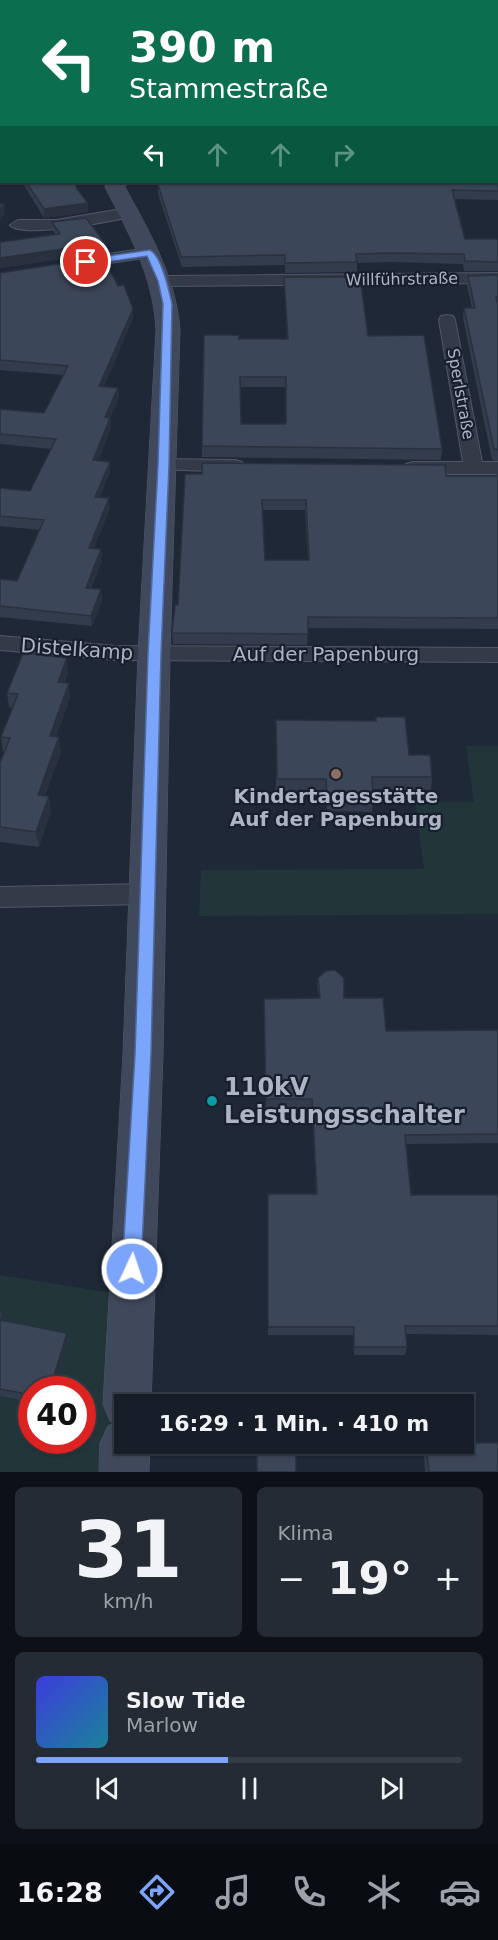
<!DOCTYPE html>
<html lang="de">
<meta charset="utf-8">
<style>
:root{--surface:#171e29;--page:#242b35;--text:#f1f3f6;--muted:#9ea2a8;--line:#363c46;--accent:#7ba5fb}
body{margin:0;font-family:"DejaVu Sans",sans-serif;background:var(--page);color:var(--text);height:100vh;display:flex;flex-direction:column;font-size:22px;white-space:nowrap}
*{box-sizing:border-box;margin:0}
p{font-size:20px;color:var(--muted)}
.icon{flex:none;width:33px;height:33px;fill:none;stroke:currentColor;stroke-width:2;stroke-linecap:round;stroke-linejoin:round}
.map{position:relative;height:1472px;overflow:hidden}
.panel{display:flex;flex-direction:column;gap:15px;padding:15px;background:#0d1017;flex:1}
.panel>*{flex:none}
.banner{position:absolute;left:0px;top:0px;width:498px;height:183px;box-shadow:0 2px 4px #0004,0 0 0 2px var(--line);background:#0b6e4f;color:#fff;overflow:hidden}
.speed{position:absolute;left:18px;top:1376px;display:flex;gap:12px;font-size:30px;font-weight:700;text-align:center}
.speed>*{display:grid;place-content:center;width:78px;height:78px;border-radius:50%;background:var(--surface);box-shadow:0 2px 4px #0004,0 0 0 2px var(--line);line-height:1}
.speed .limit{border:9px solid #d22;background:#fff;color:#111}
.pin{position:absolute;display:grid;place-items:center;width:51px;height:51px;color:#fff;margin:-26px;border:3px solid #fff;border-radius:50%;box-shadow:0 2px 6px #0007}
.me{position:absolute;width:66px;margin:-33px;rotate:3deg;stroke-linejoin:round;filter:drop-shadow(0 0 4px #0008)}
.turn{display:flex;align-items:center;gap:21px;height:126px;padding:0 30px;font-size:27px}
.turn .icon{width:78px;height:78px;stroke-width:2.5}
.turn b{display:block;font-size:42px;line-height:51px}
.lanes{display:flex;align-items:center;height:57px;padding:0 30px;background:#0003;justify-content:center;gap:30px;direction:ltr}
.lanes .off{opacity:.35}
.big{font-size:45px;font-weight:600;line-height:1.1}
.panel .card{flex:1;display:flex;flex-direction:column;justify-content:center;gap:9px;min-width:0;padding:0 21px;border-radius:9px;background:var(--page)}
.panel .dial{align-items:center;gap:0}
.dial b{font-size:78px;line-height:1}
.song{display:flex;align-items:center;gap:18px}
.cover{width:72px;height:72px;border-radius:9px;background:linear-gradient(135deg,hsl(240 70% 55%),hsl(190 70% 35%))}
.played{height:6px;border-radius:3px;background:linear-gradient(90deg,var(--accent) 45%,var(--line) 45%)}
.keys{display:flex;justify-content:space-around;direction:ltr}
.heat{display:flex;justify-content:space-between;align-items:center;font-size:33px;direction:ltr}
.panel .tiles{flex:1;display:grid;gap:15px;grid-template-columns:1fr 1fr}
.card:last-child{grid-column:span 2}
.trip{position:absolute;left:114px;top:1394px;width:360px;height:60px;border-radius:0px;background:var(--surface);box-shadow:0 2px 4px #0004,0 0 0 2px var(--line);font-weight:600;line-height:60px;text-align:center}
.tabs{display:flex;height:96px;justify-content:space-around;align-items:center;background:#090c10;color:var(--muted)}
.tabs .icon{width:42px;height:42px}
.tabs .selected{color:var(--accent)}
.tabs b{font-size:27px;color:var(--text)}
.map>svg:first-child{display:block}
.green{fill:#22363a;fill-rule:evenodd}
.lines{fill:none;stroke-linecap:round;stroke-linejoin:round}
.street-casing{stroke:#505766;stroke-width:2}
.secondary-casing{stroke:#505766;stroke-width:1}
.street{fill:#333a48;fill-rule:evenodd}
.secondary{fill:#40495b;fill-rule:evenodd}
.wall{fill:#333c4c;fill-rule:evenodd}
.shaded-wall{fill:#29313e}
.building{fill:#3b4658;stroke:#29313e;stroke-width:1.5;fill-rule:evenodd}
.route{fill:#7ba5fb;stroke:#506ba3;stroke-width:1.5}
.education-dot{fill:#8d6e63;stroke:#181f2c;stroke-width:2}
.culture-dot{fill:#0f9aa8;stroke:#181f2c;stroke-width:2}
.labels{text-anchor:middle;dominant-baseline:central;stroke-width:4.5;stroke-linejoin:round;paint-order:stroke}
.far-street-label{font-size:16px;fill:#adb4c5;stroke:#181f2c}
.street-label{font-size:20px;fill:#adb4c5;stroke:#181f2c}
.poi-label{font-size:20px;font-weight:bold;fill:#adb4c5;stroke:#181f2c}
.near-poi-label{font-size:24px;font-weight:bold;fill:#adb4c5;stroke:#181f2c;text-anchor:start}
</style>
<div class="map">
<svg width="498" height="1472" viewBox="0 0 498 1472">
<rect width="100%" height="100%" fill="#1f2837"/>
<!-- green -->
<path class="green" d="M466,746H498V914L199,916L201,870L424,869L415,802H474Z
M0,1275L131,1296L124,1404V1472H0ZM32,1389H82V1440H32Z"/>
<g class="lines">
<!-- street casing -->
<g class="street-casing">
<path id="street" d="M128,208L133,210L136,213L133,216C114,221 22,239 10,225L18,220H56Z
M150,248L156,250L158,253L156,256L72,269L64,264L72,259Z
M498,273V283L162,286L154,281L162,276Z
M447,315L453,316L455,320L482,462H498V474H413L406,472L403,468L406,464L413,462H463L439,320L441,316Z
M163,459L235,460L242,462L245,466L242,470L235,472L156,469L153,465L156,461Z
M0,636L116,646L498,648V662L116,660L0,650Z
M148,884L157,887L161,894L157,901L148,904L0,907V887Z"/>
</g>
<!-- secondary casing -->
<g class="secondary-casing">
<path id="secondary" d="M108,182H128L125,187C150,233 175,275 180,329L170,654L163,1054L151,1404H124V1443H150L149,1472H99L100,1443L108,1426L114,1423L110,1421L103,1404L123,1054L138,654L156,329C153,275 129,234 105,187Z"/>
</g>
<!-- street -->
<use href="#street" class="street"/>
<!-- secondary -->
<use href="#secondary" class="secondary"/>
</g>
<!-- wall -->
<path class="wall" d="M0,0L2,2V68H0Z
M260,0H498V40L496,2H260Z
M498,98V166L496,165V99Z
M498,171V200L455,199L465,239H498V271H464L463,264L390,262L357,263V272L285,273V265L182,267L158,194V182Z
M22,182H75L77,189L88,203V212L44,218Z
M52,222L106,252L0,268V242L55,234L53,231Z
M0,273L118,286L133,309V318L104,386L118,388L119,398L110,418L111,428L98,461L110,462V472L100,497L110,508L94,548L101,549L102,560L91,588L101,589L102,600L92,626L0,617V579L17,581L40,530L0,526V488L30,491L51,449L0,444V409L44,413L63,375L0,370Z
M498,275V461L492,460L463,318L464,308H472L467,286L468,276Z
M284,277L368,336L442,449L441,460L202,457V446L239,339H287ZM241,387H286V424H241Z
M498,465V629L308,628L307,645L173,644L172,633L178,605L185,474L496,476ZM262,510H305L308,560H265Z
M68,672L65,682L70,698L56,736L59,737L61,752L45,796L51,811L39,847L0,842V763L4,752H3L1,737L13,708L9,707L7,693Z
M276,720L409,755L432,777L431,790L373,789V799L372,812L327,811L326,792L276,791Z
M318,978L386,1031L498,1030V1143L406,1144L411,1195H498V1335L406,1334L407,1347L405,1355H354L353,1335H268V1194H316L312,1108H266L264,999L319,998L317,987Z
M0,1311L4,1319V1320L67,1333L68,1340L54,1389H32V1402L0,1396Z
M426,1443L498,1472H425L424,1455Z"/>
<!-- shaded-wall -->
<path class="shaded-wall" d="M88,203V212L44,218V209Z
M4,204L5,213L0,221V210Z
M105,243L106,252L0,268V258Z
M133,309V318L100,396L99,386Z
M118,388L119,398L106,428L105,417Z
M110,418L111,428L94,471L93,460Z
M110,462V472L96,507L95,497Z
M109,498L110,508L90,558L89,548Z
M101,549L102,560L86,598V588Z
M101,589L102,600L92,626L91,616Z
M67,658L68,672L60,696L58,682Z
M69,683L70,698L51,751L50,736Z
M59,737L61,752L40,810L38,795Z
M49,796L51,811L39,847L36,832Z
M3,1311L4,1319L2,1327L0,1319Z
M67,1333L68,1340L54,1389H50Z"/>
<!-- building -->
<path class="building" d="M0,0H183V2H2V60L0,61L1,43H0Z
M260,0H498V32L496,33V2H332V0H285V2H260Z
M496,43H498V88L496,89Z
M498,98V156H496V99Z
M496,170L498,171V191L452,190L465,239H498V262L465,261L464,254L390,253L356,254L357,262L285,263V255L181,257L158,185V182H496Z
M26,182H75L77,189L88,203L44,209Z
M0,204H4L0,210Z
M86,218L105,243L0,258V242L60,234L52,222Z
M103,257L118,286L124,285L133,309L99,386L118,388L105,417L110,418L93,460L110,462L95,497L109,498L89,548L101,549L86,588L101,589L91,616L0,606V579L17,581L44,520L0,516V488L30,491L56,439L0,434V409L44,413L68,366L0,360V273Z
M498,275V297H496L498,304V450L494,449L464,308H475L468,276Z
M284,277H360L368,336L424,335L442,449L202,446L204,335H239V339H288ZM240,377H286V424H241Z
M202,463L445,465L446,476H498V618L308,617V634L172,633L175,605H178L185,474H202ZM262,500H306L309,560H265Z
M23,653L67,658L58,682L69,683L50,736L59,737L38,795L49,796L36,832L0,827V763L10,738L1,737L18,694L7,693Z
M376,717H405L409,755H430L432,777H372L373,799H327L326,779H277L276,720L376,721Z
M335,970L344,978V998H383L386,1031L498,1030V1134L405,1135L411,1195H498V1326H405L407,1347H354V1327H268V1194H317L312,1099H266L264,999L320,998L318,978L326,971Z
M0,1320L67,1333L50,1389H32V1395L0,1389Z
M426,1443H498V1472H429Z
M257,1444L296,1445V1472H257Z"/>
<!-- route -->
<path class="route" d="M150,250C162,256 169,291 172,304L169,465L161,654L151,1054L141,1269L138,1275L132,1278L125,1275L122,1269L135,1054L148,654L158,465L163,304L158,281L147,256L86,265L81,262L86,259Z"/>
<!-- markers -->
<circle class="education-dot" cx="336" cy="774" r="6"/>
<circle class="culture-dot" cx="212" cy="1101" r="6"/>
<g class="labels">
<!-- far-street labels -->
<g class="far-street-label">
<text transform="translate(402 279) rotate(-1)">Willführstraße</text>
<text transform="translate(461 394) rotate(80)">Sperlstraße</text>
</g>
<!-- street labels -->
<g class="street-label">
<text transform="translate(77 649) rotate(4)">Distelkamp</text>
<text x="326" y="654">Auf der Papenburg</text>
</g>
<!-- poi labels -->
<g class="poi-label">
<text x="336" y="796">Kindertagesstätte<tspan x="336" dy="23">Auf der Papenburg</tspan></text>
</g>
<!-- near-poi labels -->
<g class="near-poi-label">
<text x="224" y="1087">110kV<tspan x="224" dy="28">Leistungsschalter</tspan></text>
</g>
</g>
</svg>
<div class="speed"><div class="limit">40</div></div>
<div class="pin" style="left:86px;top:262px;background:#d93025"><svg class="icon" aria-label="arrive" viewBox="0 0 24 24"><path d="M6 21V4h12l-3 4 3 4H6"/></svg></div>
<svg class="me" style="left:132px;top:1269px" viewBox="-20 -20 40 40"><circle r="17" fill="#7ba5fb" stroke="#fff" stroke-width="3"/><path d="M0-11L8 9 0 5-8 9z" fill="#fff"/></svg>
<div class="trip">16:29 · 1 Min. · 410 m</div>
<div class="banner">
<div class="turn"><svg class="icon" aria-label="left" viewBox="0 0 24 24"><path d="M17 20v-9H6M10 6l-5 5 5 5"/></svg><div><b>390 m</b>Stammestraße</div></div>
<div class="lanes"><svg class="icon" aria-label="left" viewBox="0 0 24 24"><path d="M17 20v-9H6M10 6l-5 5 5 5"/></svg><svg class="icon off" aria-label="ahead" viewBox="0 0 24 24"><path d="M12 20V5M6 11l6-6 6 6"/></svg><svg class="icon off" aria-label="ahead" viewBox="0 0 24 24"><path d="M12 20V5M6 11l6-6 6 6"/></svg><svg class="icon off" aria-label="right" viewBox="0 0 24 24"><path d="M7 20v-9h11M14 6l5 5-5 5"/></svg></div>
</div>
</div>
<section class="panel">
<div class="tiles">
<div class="card dial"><b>31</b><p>km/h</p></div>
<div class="card"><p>Klima</p>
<div class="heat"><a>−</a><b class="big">19°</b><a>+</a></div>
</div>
<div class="card">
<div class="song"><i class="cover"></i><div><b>Slow Tide</b><p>Marlow</p></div></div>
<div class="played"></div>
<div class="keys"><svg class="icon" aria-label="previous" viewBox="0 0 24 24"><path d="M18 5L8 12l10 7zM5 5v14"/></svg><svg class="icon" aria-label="pause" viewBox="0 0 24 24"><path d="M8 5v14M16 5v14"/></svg><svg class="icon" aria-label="next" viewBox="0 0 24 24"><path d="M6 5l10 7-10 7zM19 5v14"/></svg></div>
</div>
</div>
</section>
<nav class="tabs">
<b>16:28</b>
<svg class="icon selected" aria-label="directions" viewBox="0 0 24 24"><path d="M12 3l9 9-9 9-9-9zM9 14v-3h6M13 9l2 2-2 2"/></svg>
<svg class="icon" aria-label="music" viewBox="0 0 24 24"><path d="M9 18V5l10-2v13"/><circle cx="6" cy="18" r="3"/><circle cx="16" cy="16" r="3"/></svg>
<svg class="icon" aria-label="phone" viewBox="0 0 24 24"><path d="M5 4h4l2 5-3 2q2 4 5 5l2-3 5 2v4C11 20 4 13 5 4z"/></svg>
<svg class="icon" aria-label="climate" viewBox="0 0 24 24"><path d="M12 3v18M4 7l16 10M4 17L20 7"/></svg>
<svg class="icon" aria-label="car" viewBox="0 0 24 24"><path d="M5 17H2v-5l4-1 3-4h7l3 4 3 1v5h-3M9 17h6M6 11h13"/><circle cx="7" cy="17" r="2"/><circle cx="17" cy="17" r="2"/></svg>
</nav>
